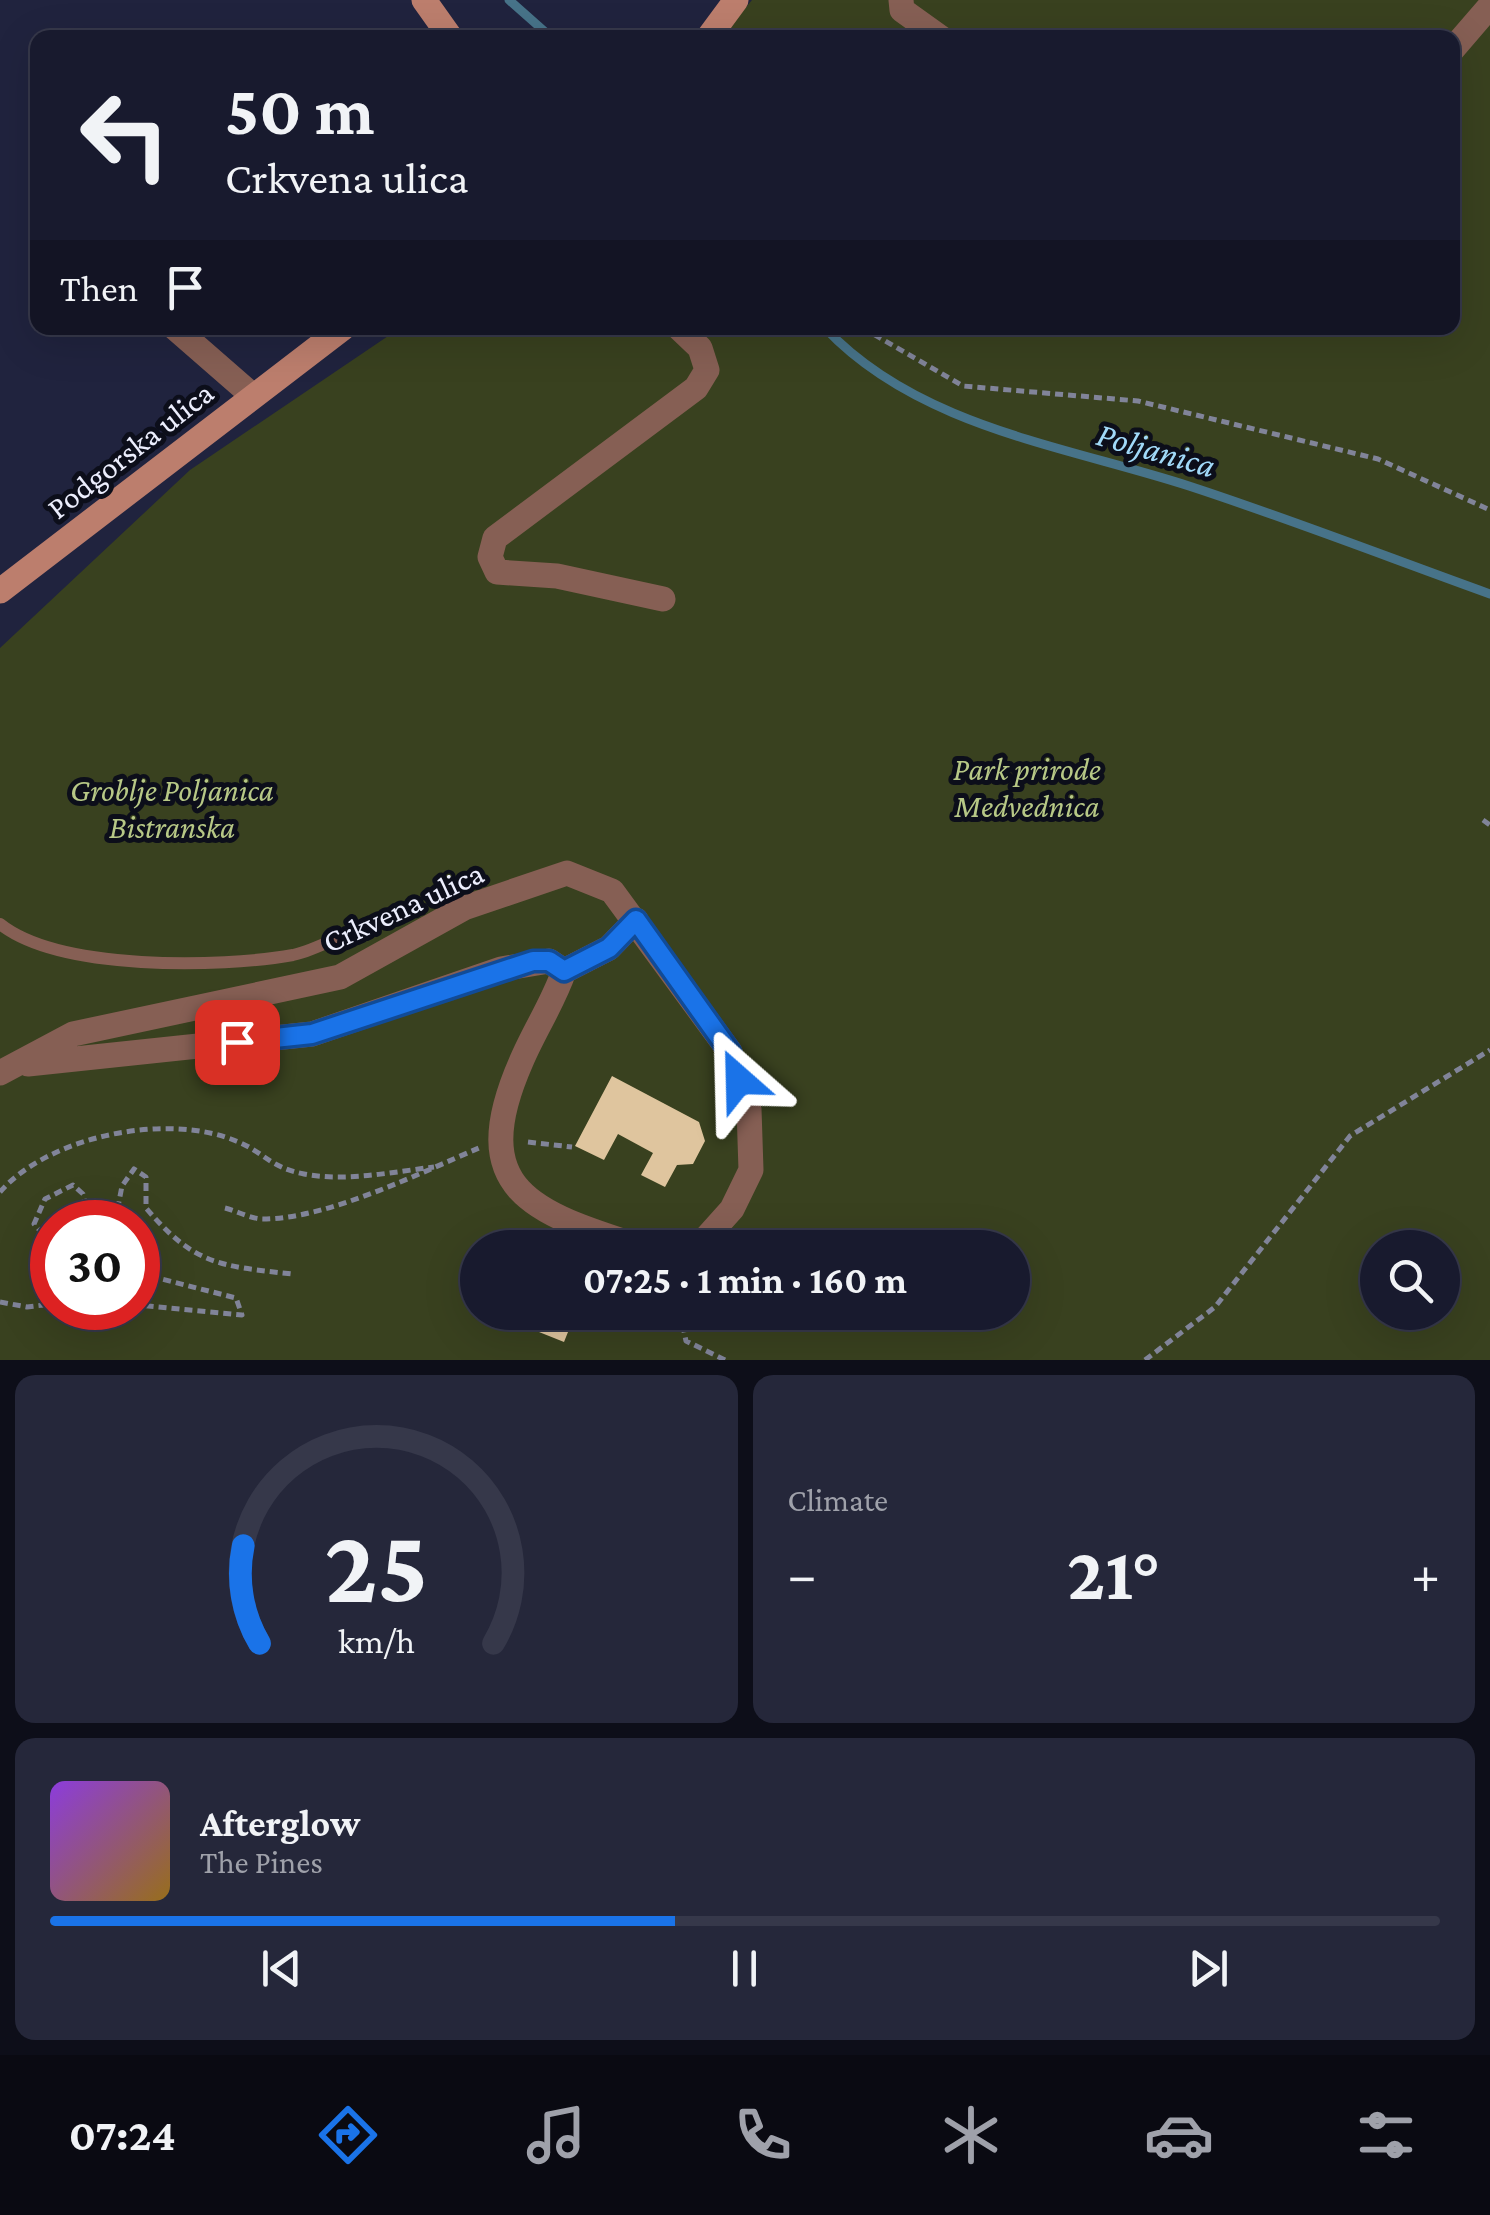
<!DOCTYPE html>
<meta charset="utf-8">
<style>
:root{--surface:#181a2e;--page:#25273a;--text:#f1f3f6;--muted:#9fa1aa;--line:#36384a;--accent:#1a73e8}
body{margin:0;font-family:"Crimson Pro",serif;background:var(--page);color:var(--text);height:100vh;display:flex;flex-direction:column;font-size:38px;white-space:nowrap}
*{box-sizing:border-box;margin:0}
p{font-size:32px;color:var(--muted)}
.icon{flex:none;width:55px;height:55px;fill:none;stroke:currentColor;stroke-width:2;stroke-linecap:round;stroke-linejoin:round}
.map{position:relative;height:1360px;overflow:hidden}
.details{display:flex;flex-direction:column;gap:15px;padding:15px;background:#0d0e19;flex:1}
.details>*{flex:none}
.guide{position:absolute;left:30px;top:30px;width:1430px;height:305px;border-radius:20px;box-shadow:0 10px 40px #0002,0 0 0 2px var(--line);background:#181a2e;color:var(--text);overflow:hidden}
.tools{position:absolute;left:1360px;top:1230px;display:grid;gap:20px}
.tools a{display:grid;place-items:center;width:100px;height:100px;border-radius:50%;background:var(--surface);box-shadow:0 10px 40px #0002,0 0 0 2px var(--line);font-size:50px}
.speed{position:absolute;left:30px;top:1200px;display:flex;gap:20px;font-size:50px;font-weight:700;text-align:center}
.speed>*{display:grid;place-content:center;width:130px;height:130px;border-radius:50%;background:var(--surface);box-shadow:0 10px 40px #0002,0 0 0 2px var(--line);line-height:1}
.speed .limit{border:15px solid #d22;background:#fff;color:#111}
.pin{position:absolute;display:grid;place-items:center;width:85px;height:85px;color:#fff;margin:-42px;border-radius:20px;box-shadow:0 5px 15px #0006}
.me{position:absolute;width:110px;margin:-55px;rotate:335deg;stroke-linejoin:round;filter:drop-shadow(0 0 8px #0008)}
.turn{display:flex;align-items:center;gap:35px;height:210px;padding:0 30px;font-size:45px}
.turn .icon{width:130px;height:130px;stroke-width:2.5}
.turn b{display:block;font-size:70px;line-height:85px}
.then{display:flex;align-items:center;height:95px;padding:0 30px;background:#0003;gap:20px;font-size:38px}
.big{font-size:75px;font-weight:700;line-height:1.1}
.details .tile{flex:1;display:flex;flex-direction:column;justify-content:center;gap:15px;min-width:0;padding:0 35px;border-radius:20px;background:var(--page)}
.details .dial{align-items:center;gap:0}
.dial svg{height:260px;overflow:visible;fill:none;stroke:var(--line);stroke-width:7;stroke-linecap:round;text-anchor:middle}
.dial text{fill:var(--text);stroke:none}
.song{display:flex;align-items:center;gap:30px}
.cover{width:120px;height:120px;border-radius:15px;background:linear-gradient(135deg,hsl(270 70% 55%),hsl(40 70% 35%))}
.played{height:10px;border-radius:5px;background:linear-gradient(90deg,var(--accent) 45%,var(--line) 45%)}
.keys{display:flex;justify-content:space-around;direction:ltr}
.heat{display:flex;justify-content:space-between;align-items:center;font-size:55px;direction:ltr}
.details .tiles{flex:1;display:grid;gap:15px;grid-template-columns:1fr 1fr}
.tile:last-child{grid-column:span 2}
.trip{position:absolute;left:460px;top:1230px;width:570px;height:100px;border-radius:50px;background:var(--surface);box-shadow:0 10px 40px #0002,0 0 0 2px var(--line);font-weight:700;line-height:100px;text-align:center}
.dock{display:flex;height:160px;justify-content:space-around;align-items:center;background:#0a0a12;color:var(--muted)}
.dock .icon{width:70px;height:70px}
.dock .current{color:var(--accent)}
.dock b{font-size:45px;color:var(--text)}
.map>svg:first-child{display:block}
.green{fill:#39411f;fill-rule:evenodd}
.lines{fill:none;stroke-linecap:round;stroke-linejoin:round}
.stream{stroke:#477389;stroke-width:9}
.building{fill:#dfc59e}
.path{stroke:#818499;stroke-width:5;stroke-dasharray:8 5;stroke-linecap:butt}
.lane{stroke:#865f54;stroke-width:12}
.street{stroke:#865f54;stroke-width:25}
.secondary{stroke:#bc7e6d;stroke-width:25}
.route-casing{stroke:#114b97;stroke-width:25}
.route{stroke:#1a73e8;stroke-width:18}
.labels{text-anchor:middle;dominant-baseline:central;stroke-width:10;stroke-linejoin:round;paint-order:stroke}
.street-label{font-size:32px;fill:#eceefd;stroke:#0c0e1a}
.park-label{font-size:32px;font-style:italic;fill:#b7c886;stroke:#0c0e1a}
.water-label{font-size:35px;font-style:italic;fill:#a1d9f8;stroke:#0c0e1a}
</style>
<div class="map">
<svg width="1490" height="1360" viewBox="0 0 1490 1360">
<rect width="100%" height="100%" fill="#20233e"/>
<!-- green -->
<path class="green" d="M752,0H1490V1360H0V648L190,470L400,328H1452V38L721,37ZM52,1222H138V1308H52ZM478,1248H1012V1312H478ZM1378,1248H1442V1312H1378Z"/>
<g class="lines">
<!-- stream -->
<path class="stream" d="M509,0L552,38
M825,328C918,427 1066,446 1189,486C1290,519 1390,558 1490,594"/>
</g>
<!-- building -->
<path class="building" d="M612,1076L699,1122L705,1141L693,1164L677,1165L665,1187L641,1175L653,1153L618,1134L604,1160L575,1146Z
M529,1312H604L596,1332L572,1322L564,1342L524,1326Z"/>
<g class="lines">
<!-- path -->
<path class="path" d="M863,328L963,386L1138,401L1378,459L1490,510
M1483,820L1490,825
M528,1142L572,1147
M0,1192C49,1136 167,1112 236,1141C264,1152 269,1167 304,1174C346,1182 392,1172 434,1167
M225,1208C237,1211 251,1219 263,1219C327,1219 420,1173 479,1148
M115,1222L122,1186L134,1169L146,1177V1208C194,1265 220,1266 292,1274
M52,1244L34,1224L45,1199L73,1185L83,1194L89,1218L98,1222
M138,1273L236,1298L242,1315L138,1305
M0,1302L27,1307L52,1304
M680,1312L686,1341L725,1360
M1145,1360L1215,1307L1350,1136L1490,1050"/>
<!-- lane -->
<path class="lane" d="M0,924C59,971 220,968 293,955C312,951 332,940 350,932"/>
<!-- street -->
<path class="street" d="M901,0L902,10L941,38
M1452,50L1490,6
M175,328L253,396
M663,599L557,576L497,572L490,557L495,538L696,388L707,370L700,348L679,328
M564,971L609,948L636,920
M28,1064L312,1034L501,969L549,961L564,971C553,1003 534,1031 521,1062C464,1192 535,1213 644,1248
M0,1073L73,1034L340,977L464,908L567,873L612,891L730,1052L749,1109L751,1170L732,1209L697,1248"/>
<!-- secondary -->
<path class="secondary" d="M424,0L451,38
M708,38L736,0
M0,591L343,328"/>
</g>
<g class="lines">
<!-- route casing -->
<g class="route-casing">
<path id="route" d="M237,1042L312,1034L533,961H549L564,971L609,948L636,920L730,1052L739,1080"/>
</g>
<!-- route -->
<use href="#route" class="route"/>
</g>
<g class="labels">
<!-- street labels -->
<g class="street-label">
<text transform="translate(130 450) rotate(-38)">Podgorska ulica</text>
<text transform="translate(403 907) rotate(-25)">Crkvena ulica</text>
</g>
<!-- park labels -->
<g class="park-label">
<text x="1027" y="769">Park prirode<tspan x="1027" dy="37">Medvednica</tspan></text>
<text x="172" y="790">Groblje Poljanica<tspan x="172" dy="37">Bistranska</tspan></text>
</g>
<!-- water labels -->
<g class="water-label">
<text transform="translate(1156 450) rotate(16)">Poljanica</text>
</g>
</g>
</svg>
<div class="tools">
<a><svg class="icon" aria-label="search" viewBox="0 0 24 24"><circle cx="10" cy="10" r="6"/><path d="M15 15l6 6"/></svg></a>
</div>
<div class="speed"><div class="limit">30</div></div>
<div class="pin" style="left:237px;top:1042px;background:#d93025"><svg class="icon" aria-label="arrive" viewBox="0 0 24 24"><path d="M6 21V4h12l-3 4 3 4H6"/></svg></div>
<svg class="me" style="left:739px;top:1080px" viewBox="-20 -20 40 40"><path d="M0-17L14 15 0 8-14 15z" fill="#1a73e8" stroke="#fff" stroke-width="4"/></svg>
<div class="trip">07:25 · 1 min · 160 m</div>
<div class="guide">
<div class="turn"><svg class="icon" aria-label="left" viewBox="0 0 24 24"><path d="M17 20v-9H6M10 6l-5 5 5 5"/></svg><div><b>50 m</b>Crkvena ulica</div></div>
<div class="then">Then<svg class="icon" aria-label="arrive" viewBox="0 0 24 24"><path d="M6 21V4h12l-3 4 3 4H6"/></svg></div>
</div>
</div>
<section class="details">
<div class="tiles">
<div class="tile dial"><svg viewBox="0 0 100 80">
<path d="M14 69A42 42 0 1 1 86 69"/>
<path d="M14 69A42 42 0 0 1 9 39" stroke="#1a73e8"/>
<text x="50" y="56" font-size="32" font-weight="700">25</text>
<text x="50" y="72" font-size="11">km/h</text>
</svg></div>
<div class="tile"><p>Climate</p>
<div class="heat"><a>−</a><b class="big">21°</b><a>+</a></div>
</div>
<div class="tile">
<div class="song"><i class="cover"></i><div><b>Afterglow</b><p>The Pines</p></div></div>
<div class="played"></div>
<div class="keys"><svg class="icon" aria-label="previous" viewBox="0 0 24 24"><path d="M18 5L8 12l10 7zM5 5v14"/></svg><svg class="icon" aria-label="pause" viewBox="0 0 24 24"><path d="M8 5v14M16 5v14"/></svg><svg class="icon" aria-label="next" viewBox="0 0 24 24"><path d="M6 5l10 7-10 7zM19 5v14"/></svg></div>
</div>
</div>
</section>
<nav class="dock">
<b>07:24</b>
<svg class="icon current" aria-label="directions" viewBox="0 0 24 24"><path d="M12 3l9 9-9 9-9-9zM9 14v-3h6M13 9l2 2-2 2"/></svg>
<svg class="icon" aria-label="music" viewBox="0 0 24 24"><path d="M9 18V5l10-2v13"/><circle cx="6" cy="18" r="3"/><circle cx="16" cy="16" r="3"/></svg>
<svg class="icon" aria-label="phone" viewBox="0 0 24 24"><path d="M5 4h4l2 5-3 2q2 4 5 5l2-3 5 2v4C11 20 4 13 5 4z"/></svg>
<svg class="icon" aria-label="climate" viewBox="0 0 24 24"><path d="M12 3v18M4 7l16 10M4 17L20 7"/></svg>
<svg class="icon" aria-label="car" viewBox="0 0 24 24"><path d="M5 17H2v-5l4-1 3-4h7l3 4 3 1v5h-3M9 17h6M6 11h13"/><circle cx="7" cy="17" r="2"/><circle cx="17" cy="17" r="2"/></svg>
<svg class="icon" aria-label="filters" viewBox="0 0 24 24"><path d="M4 7h16M4 17h16"/><circle cx="9" cy="7" r="2"/><circle cx="15" cy="17" r="2"/></svg>
</nav>
